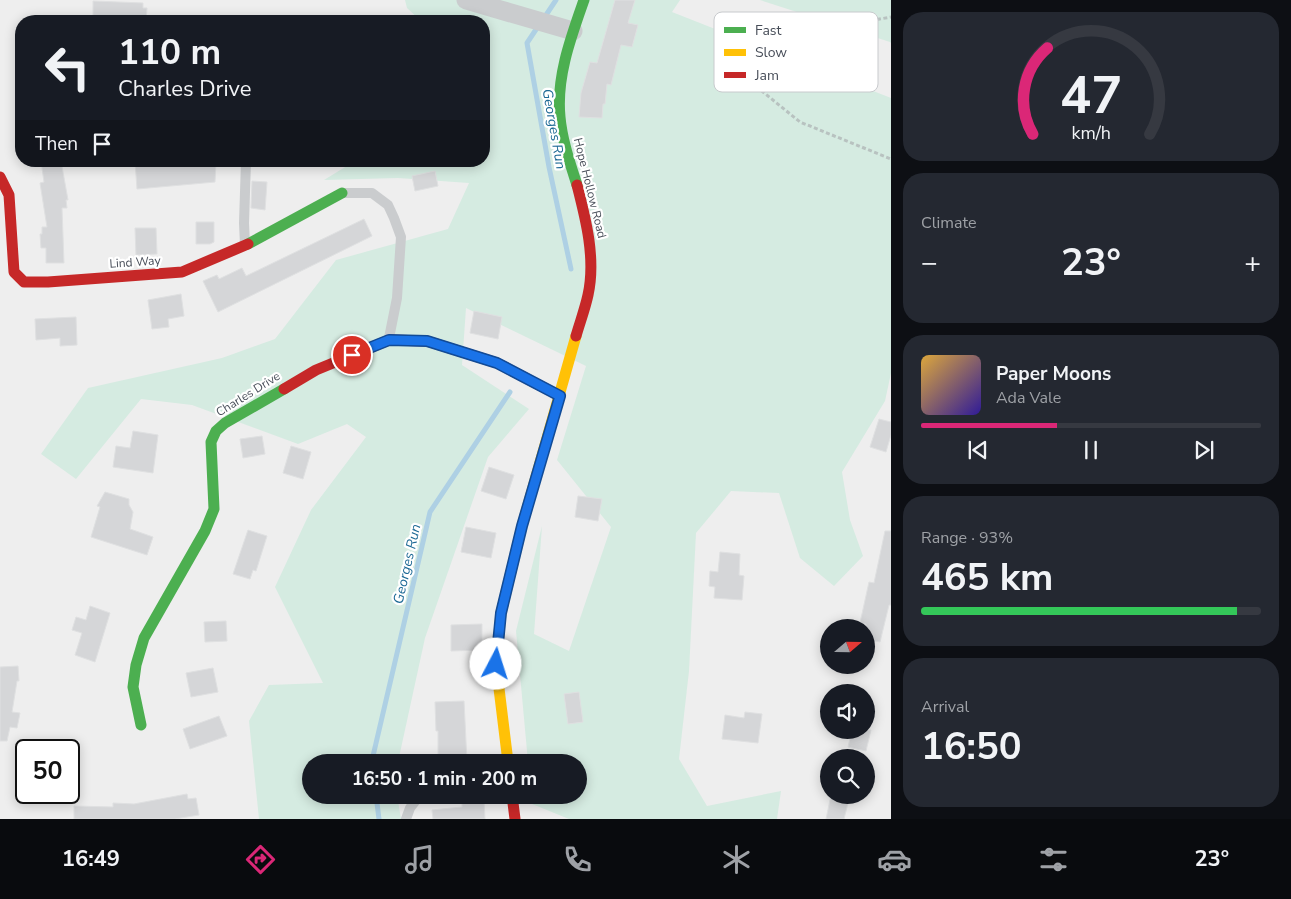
<!DOCTYPE html>
<meta charset="utf-8">
<style>
:root{--surface:#171b24;--page:#242831;--text:#f1f3f6;--muted:#9ea1a6;--line:#363941;--accent:#db2777}
body{margin:0;font-family:"Nunito Sans",sans-serif;background:var(--page);color:var(--text);height:100vh;display:flex;flex-direction:column;font-size:19px;white-space:nowrap}
*{box-sizing:border-box;margin:0}
p{font-size:16px;color:var(--muted)}
.icon{flex:none;width:28px;height:28px;fill:none;stroke:currentColor;stroke-width:2;stroke-linecap:round;stroke-linejoin:round}
.map{position:relative;flex:1;overflow:hidden}
.drawer{display:flex;flex-direction:column;gap:12px;padding:12px;background:#0d0f14;width:400px}
.drawer>*{flex:none}
.banner{position:absolute;left:15px;top:15px;width:475px;height:152px;border-radius:20px;box-shadow:0 2px 12px #0003;background:#171b24;color:var(--text);overflow:hidden}
.needle{width:32px;rotate:70deg}
.fabs{position:absolute;left:820px;top:619px;display:grid;gap:10px}
.fabs a{display:grid;place-items:center;width:55px;height:55px;border-radius:50%;background:var(--surface);box-shadow:0 2px 12px #0003;font-size:25px}
.speed{position:absolute;left:15px;top:739px;display:flex;gap:10px;font-size:25px;font-weight:700;text-align:center}
.speed>*{display:grid;place-content:center;width:65px;height:65px;border-radius:50%;background:var(--surface);box-shadow:0 2px 12px #0003;line-height:1}
.speed .limit{border:2px solid #111;border-radius:8px;background:#fff;color:#111}
.pin{position:absolute;display:grid;place-items:center;width:42px;height:42px;color:#fff;margin:-21px;border:2px solid #fff;border-radius:50%;box-shadow:0 1px 5px #0007}
.me{position:absolute;width:55px;margin:-28px;rotate:5deg;stroke-linejoin:round;filter:drop-shadow(0 0 4px #0008)}
.turn{display:flex;align-items:center;gap:18px;height:105px;padding:0 20px;font-size:22px}
.turn .icon{width:65px;height:65px;stroke-width:2.5}
.turn b{display:block;font-size:35px;line-height:42px}
.then{display:flex;align-items:center;height:48px;padding:0 20px;background:#0003;gap:10px;font-size:19px}
.big{font-size:38px;font-weight:700;line-height:1.1}
.drawer .widget{flex:1;display:flex;flex-direction:column;justify-content:center;gap:8px;min-width:0;padding:0 18px;border-radius:20px;background:var(--page)}
.drawer .dial{align-items:center;gap:0}
.dial svg{height:130px;overflow:visible;fill:none;stroke:var(--line);stroke-width:7;stroke-linecap:round;text-anchor:middle}
.dial text{fill:var(--text);stroke:none}
.song{display:flex;align-items:center;gap:15px}
.cover{width:60px;height:60px;border-radius:8px;background:linear-gradient(135deg,hsl(40 70% 55%),hsl(250 70% 35%))}
.played{height:5px;border-radius:2px;background:linear-gradient(90deg,var(--accent) 40%,var(--line) 40%)}
.keys{display:flex;justify-content:space-around;direction:ltr}
.heat{display:flex;justify-content:space-between;align-items:center;font-size:28px;direction:ltr}
.charge{height:8px;border-radius:4px;background:linear-gradient(90deg,#34c759 93%,var(--line) 0)}
.trip{position:absolute;left:302px;top:754px;width:285px;height:50px;border-radius:25px;background:var(--surface);box-shadow:0 2px 12px #0003;font-weight:700;line-height:50px;text-align:center}
.dock{display:flex;height:80px;justify-content:space-around;align-items:center;background:#090b0e;color:var(--muted)}
.dock .icon{width:35px;height:35px}
.dock .current{color:var(--accent)}
.dock b{font-size:22px;color:var(--text)}
main{display:flex;flex:1;min-height:0}
.map>svg:first-child{display:block}
.green{fill:#d5ebe1}
.lines{fill:none;stroke-linecap:round;stroke-linejoin:round}
.stream{stroke:#aed0e4;stroke-width:5}
.building{fill:#d5d6d8;stroke:#dfe0e1}
.path{stroke:#b8c2c0;stroke-width:3;stroke-dasharray:4 2.5;stroke-linecap:butt}
.lane{stroke:#caccce;stroke-width:10}
.street{stroke:#caccce;stroke-width:19}
.fast{stroke:#4caf50;stroke-width:11}
.slow{stroke:#ffc107;stroke-width:11}
.jam{stroke:#c62828;stroke-width:11}
.route-casing{stroke:#114b97;stroke-width:12}
.route{stroke:#1a73e8;stroke-width:9}
.labels{text-anchor:middle;dominant-baseline:central;stroke-width:4.5;stroke-linejoin:round;paint-order:stroke}
.street-label{font-size:12px;fill:#474d58;stroke:#fff}
.water-label{font-size:14px;font-style:italic;fill:#1d6995;stroke:#fff}
.key{fill:#fff;stroke:#c8cacd;stroke-width:1}
.key-label{font-size:14px;fill:#474d58}
</style>
<main>
<div class="map">
<svg width="891" height="819" viewBox="0 0 891 819">
<rect width="100%" height="100%" fill="#eee"/>
<!-- green -->
<path class="green" d="M405,0H680L672,12L891,98V373L885,401L842,472L850,520L863,556L834,586L800,558L779,493L731,491L696,533L689,671L679,759L707,806L781,791L777,819H569L532,804L531,795H579V762H528L516,631L542,526L534,634L569,651L611,527L557,460L586,366L466,308L462,365L529,409L488,457L425,638L398,762H311V795H397L401,819H259L249,721L269,685L323,683L275,587L311,510L366,437L347,424L298,444L192,405L141,399L76,479L41,454L88,388L222,358L275,339L336,260L448,229L469,183L398,178L324,180L355,161H484V21H421L407,8Z
M760,0H891V43L890,42Z"/>
<g class="lines">
<!-- stream -->
<path class="stream" d="M544,18L556,0
M539,25L527,43L549,167L571,269
M374,762L373,756L430,512L510,392
M376,795L379,819"/>
</g>
<!-- building -->
<path class="building" d="M615,0H635L628,23L638,25L632,47L621,45L611,85L607,84L605,104H603L602,118L579,117L581,93L590,62L597,63Z
M93,1L143,3V8H147L146,21H93Z
M41,161H61L68,200H66L67,208H62L64,263H46V248H41L40,234H42V227H47L40,183L44,182Z
M135,161H216L215,182L137,189Z
M435,171L438,186L415,191L412,176Z
M252,181L267,182L265,210L251,208Z
M364,219L372,236L218,312L203,281L217,275L219,279L242,268L246,276Z
M196,222H214V242L210,244H196Z
M135,228H156L157,254L136,255Z
M181,294L184,316L168,319L169,327L152,329L148,300Z
M474,311L502,317L498,339L470,333Z
M76,317L77,345L60,346V338L36,340L35,319Z
M879,419L891,422V435L886,452L870,447Z
M133,431L158,435L153,473L113,467L116,446L130,448Z
M262,436L265,454L243,458L240,439Z
M291,446L311,452L303,479L283,473Z
M489,467L514,475L506,499L481,491Z
M105,492L129,499V505L133,512L130,529L153,537L147,555L91,537L100,507L97,506Z
M578,496L602,499L598,521L575,517Z
M466,527L496,533L491,558L461,552Z
M248,530L267,536L256,571L253,570L250,579L233,574Z
M885,531H891V605H889L880,642L866,639V624L860,623L869,582L874,583Z
M720,552L740,554L739,575L744,576L742,600L714,598L715,587L709,586L710,571L718,572Z
M90,606L110,613L95,662L75,655L82,633L72,630L76,617L86,620Z
M226,621L227,641L205,642L204,622Z
M482,624V650L451,651V625Z
M18,666L19,681H17L12,712L20,713L17,728L10,727L7,741H0V667Z
M213,668L218,692L191,697L186,673Z
M579,692L583,722L568,724L564,694Z
M464,701L467,762H438V731H436L435,702Z
M745,712L762,714L758,743L722,739L725,715L744,718Z
M219,716L227,736L190,749L183,729Z
M852,730H871L866,751L848,747Z
M187,794L188,799L196,798L199,815L175,819H74V806L113,807V803L134,804Z
M831,795L849,799L844,819H826Z
M484,800L485,819H433L432,810L462,807V801Z"/>
<g class="lines">
<!-- path -->
<path class="path" d="M736,69L869,21L891,17
M736,70L800,122L891,159"/>
<!-- lane -->
<path class="lane" d="M343,193H372L388,205L394,218L401,237L397,298L389,338
M245,245L244,223L246,161
M406,819L410,808L420,795"/>
<!-- street -->
<path class="street" d="M466,0L573,31"/>
<!-- fast -->
<path class="fast" d="M577,185C570,163 562,140 560,117C556,77 571,37 584,0
M248,244L342,193
M141,725L133,687L136,665L144,638L205,531L214,509L211,442L216,431L225,423L284,389"/>
<!-- slow -->
<path class="slow" d="M508,762L496,664L501,613L522,526L576,336"/>
<!-- jam -->
<path class="jam" d="M0,177L9,195L14,272L24,282H48L182,272L248,244
M576,336C580,322 585,309 588,295C596,259 586,220 577,185
M284,389L316,370L389,340L427,341L497,363L560,396
M512,795L515,819"/>
</g>
<g class="lines">
<!-- route casing -->
<g class="route-casing">
<path id="route" d="M352,355L389,340L427,341L497,363L560,396L522,526L501,613L496,664"/>
</g>
<!-- route -->
<use href="#route" class="route"/>
</g>
<g class="labels">
<!-- street labels -->
<g class="street-label">
<text transform="translate(590 188) rotate(76)">Hope Hollow Road</text>
<text transform="translate(135 262) rotate(-4)">Lind Way</text>
<text transform="translate(248 394) rotate(-32)">Charles Drive</text>
</g>
<!-- water labels -->
<g class="water-label">
<text transform="translate(554 129) rotate(80)">Georges Run</text>
<text transform="translate(407 564) rotate(-77)">Georges Run</text>
</g>
</g>
<!-- legend -->
<rect x="714" y="12" width="164" height="80" rx="8" class="key"/>
<rect x="724" y="27" width="22" height="6" fill="#4caf50"/>
<rect x="724" y="49" width="22" height="7" fill="#ffc107"/>
<rect x="724" y="72" width="22" height="6" fill="#c62828"/>
<g class="key-label">
<text x="755" y="35">Fast</text>
<text x="755" y="57">Slow</text>
<text x="755" y="80">Jam</text>
</g>
</svg>
<div class="fabs">
<a><svg class="needle" viewBox="-14 -14 28 28"><path d="M0-13l5 13h-10z" fill="#e53935"/><path d="M0 13l5-13h-10z" fill="#9ea1a6"/></svg></a>
<a><svg class="icon" aria-label="sound" viewBox="0 0 24 24"><path d="M4 9h4l5-4v14l-5-4H4zM17 9q2 3 0 6"/></svg></a>
<a><svg class="icon" aria-label="search" viewBox="0 0 24 24"><circle cx="10" cy="10" r="6"/><path d="M15 15l6 6"/></svg></a>
</div>
<div class="speed"><div class="limit">50</div></div>
<div class="pin" style="left:352px;top:355px;background:#d93025"><svg class="icon" aria-label="arrive" viewBox="0 0 24 24"><path d="M6 21V4h12l-3 4 3 4H6"/></svg></div>
<svg class="me" style="left:496px;top:664px" viewBox="-20 -20 40 40"><circle r="19" fill="#fff"/><path d="M0-13L10 11 0 6-10 11z" fill="#1a73e8"/></svg>
<div class="trip">16:50 · 1 min · 200 m</div>
<div class="banner">
<div class="turn"><svg class="icon" aria-label="left" viewBox="0 0 24 24"><path d="M17 20v-9H6M10 6l-5 5 5 5"/></svg><div><b>110 m</b>Charles Drive</div></div>
<div class="then">Then<svg class="icon" aria-label="arrive" viewBox="0 0 24 24"><path d="M6 21V4h12l-3 4 3 4H6"/></svg></div>
</div>
</div>
<section class="drawer">
<div class="widget dial"><svg viewBox="0 0 100 80">
<path d="M14 69A42 42 0 1 1 86 69"/>
<path d="M14 69A42 42 0 0 1 23 16" stroke="#db2777"/>
<text x="50" y="56" font-size="32" font-weight="700">47</text>
<text x="50" y="72" font-size="11">km/h</text>
</svg></div>
<div class="widget"><p>Climate</p>
<div class="heat"><a>−</a><b class="big">23°</b><a>+</a></div>
</div>
<div class="widget">
<div class="song"><i class="cover"></i><div><b>Paper Moons</b><p>Ada Vale</p></div></div>
<div class="played"></div>
<div class="keys"><svg class="icon" aria-label="previous" viewBox="0 0 24 24"><path d="M18 5L8 12l10 7zM5 5v14"/></svg><svg class="icon" aria-label="pause" viewBox="0 0 24 24"><path d="M8 5v14M16 5v14"/></svg><svg class="icon" aria-label="next" viewBox="0 0 24 24"><path d="M6 5l10 7-10 7zM19 5v14"/></svg></div>
</div>
<div class="widget"><p>Range · 93%</p><b class="big">465 km</b><div class="charge"></div></div>
<div class="widget"><p>Arrival</p><b class="big">16:50</b></div>
</section>
</main>
<nav class="dock">
<b>16:49</b>
<svg class="icon current" aria-label="directions" viewBox="0 0 24 24"><path d="M12 3l9 9-9 9-9-9zM9 14v-3h6M13 9l2 2-2 2"/></svg>
<svg class="icon" aria-label="music" viewBox="0 0 24 24"><path d="M9 18V5l10-2v13"/><circle cx="6" cy="18" r="3"/><circle cx="16" cy="16" r="3"/></svg>
<svg class="icon" aria-label="phone" viewBox="0 0 24 24"><path d="M5 4h4l2 5-3 2q2 4 5 5l2-3 5 2v4C11 20 4 13 5 4z"/></svg>
<svg class="icon" aria-label="climate" viewBox="0 0 24 24"><path d="M12 3v18M4 7l16 10M4 17L20 7"/></svg>
<svg class="icon" aria-label="car" viewBox="0 0 24 24"><path d="M5 17H2v-5l4-1 3-4h7l3 4 3 1v5h-3M9 17h6M6 11h13"/><circle cx="7" cy="17" r="2"/><circle cx="17" cy="17" r="2"/></svg>
<svg class="icon" aria-label="filters" viewBox="0 0 24 24"><path d="M4 7h16M4 17h16"/><circle cx="9" cy="7" r="2"/><circle cx="15" cy="17" r="2"/></svg>
<b>23°</b>
</nav>
